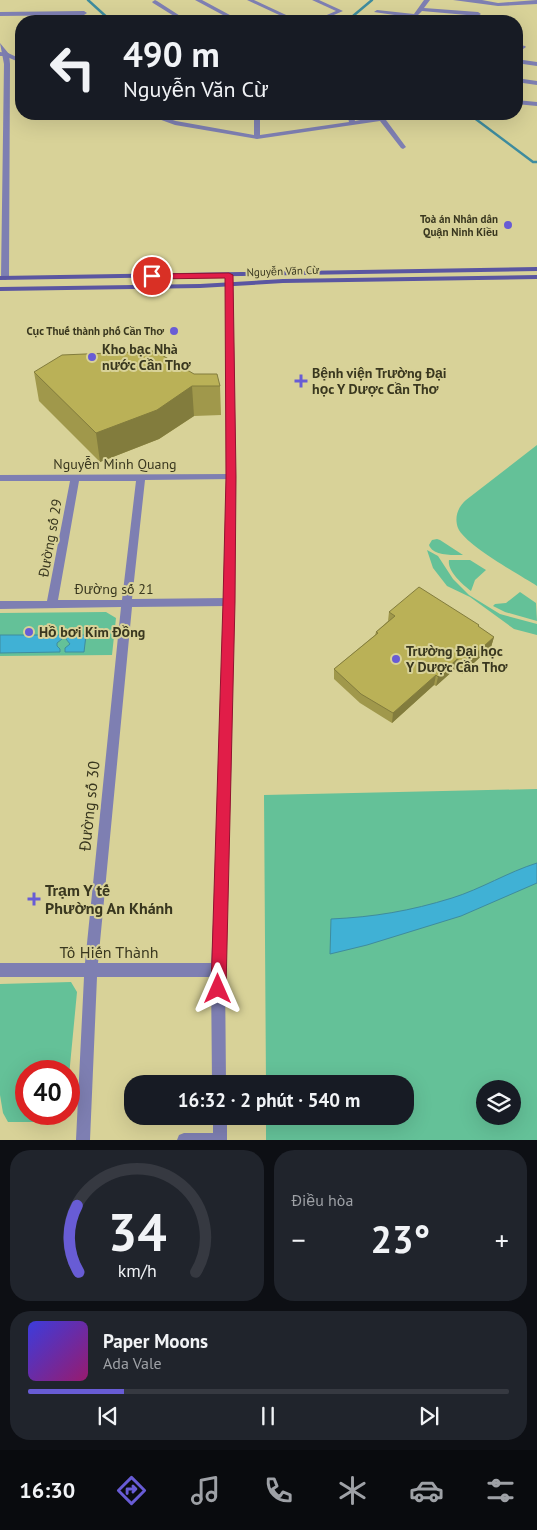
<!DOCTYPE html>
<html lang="vi">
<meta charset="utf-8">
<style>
:root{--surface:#171b24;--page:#20242c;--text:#f1f3f6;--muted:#9ea1a6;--line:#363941;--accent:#685cd5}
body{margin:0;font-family:"PT Sans",sans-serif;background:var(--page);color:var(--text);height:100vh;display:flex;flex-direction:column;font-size:19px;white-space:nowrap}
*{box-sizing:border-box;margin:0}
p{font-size:16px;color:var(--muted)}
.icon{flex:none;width:28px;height:28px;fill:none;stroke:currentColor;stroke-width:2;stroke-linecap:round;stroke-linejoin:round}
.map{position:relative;height:1140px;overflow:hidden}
.panel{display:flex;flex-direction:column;gap:10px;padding:10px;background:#0d0f14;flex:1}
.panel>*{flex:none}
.banner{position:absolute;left:15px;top:15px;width:508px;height:105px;border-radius:20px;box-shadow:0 5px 20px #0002;background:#171b24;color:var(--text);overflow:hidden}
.tools{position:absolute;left:476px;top:1080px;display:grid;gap:10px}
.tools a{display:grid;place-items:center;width:45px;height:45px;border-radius:50%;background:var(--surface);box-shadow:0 5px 20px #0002;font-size:25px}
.speed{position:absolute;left:15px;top:1060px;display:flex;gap:10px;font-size:25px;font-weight:700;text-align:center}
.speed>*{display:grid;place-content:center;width:65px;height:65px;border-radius:50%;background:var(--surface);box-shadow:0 5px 20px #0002;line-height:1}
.speed .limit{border:8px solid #d22;background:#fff;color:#111}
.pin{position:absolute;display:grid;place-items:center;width:42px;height:42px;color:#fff;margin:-21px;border:2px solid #fff;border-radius:50%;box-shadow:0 1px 5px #0007}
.me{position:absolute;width:55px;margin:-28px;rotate:0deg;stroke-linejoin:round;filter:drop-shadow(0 0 4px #0008)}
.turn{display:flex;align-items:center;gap:18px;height:105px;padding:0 25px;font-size:22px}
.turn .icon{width:65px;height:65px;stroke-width:2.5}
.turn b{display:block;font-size:35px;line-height:42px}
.big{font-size:38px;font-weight:700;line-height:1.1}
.panel .card{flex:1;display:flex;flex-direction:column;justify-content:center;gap:8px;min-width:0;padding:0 18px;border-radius:20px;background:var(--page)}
.panel .dial{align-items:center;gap:0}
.dial svg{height:130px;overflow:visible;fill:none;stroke:var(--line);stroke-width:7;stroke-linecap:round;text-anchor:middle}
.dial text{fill:var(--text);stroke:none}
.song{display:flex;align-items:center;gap:15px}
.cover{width:60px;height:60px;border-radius:8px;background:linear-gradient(135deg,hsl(240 70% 55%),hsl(320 70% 35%))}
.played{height:5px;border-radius:2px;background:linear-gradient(90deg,var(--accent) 20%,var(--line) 20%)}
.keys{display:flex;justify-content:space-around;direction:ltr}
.heat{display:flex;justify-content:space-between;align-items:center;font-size:28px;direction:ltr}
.panel .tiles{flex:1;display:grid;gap:10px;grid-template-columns:1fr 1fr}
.card:last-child{grid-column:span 2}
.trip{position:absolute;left:124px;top:1075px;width:290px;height:50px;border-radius:20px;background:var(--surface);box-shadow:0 5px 20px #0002;font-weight:700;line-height:50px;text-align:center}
.tabs{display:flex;height:80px;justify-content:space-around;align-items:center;background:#090b0e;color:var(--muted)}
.tabs .icon{width:35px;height:35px}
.tabs .on{color:var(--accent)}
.tabs b{font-size:22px;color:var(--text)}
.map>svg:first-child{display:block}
.green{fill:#64c198;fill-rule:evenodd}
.water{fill:#40b1d5;stroke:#3e8c9e}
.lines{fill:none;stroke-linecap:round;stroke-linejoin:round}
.stream{stroke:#3e8c9e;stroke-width:2.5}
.minor{fill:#7e7fb2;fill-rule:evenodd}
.tertiary{fill:#7e7fb2;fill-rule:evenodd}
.secondary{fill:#5a56a1;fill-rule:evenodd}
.wall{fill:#a0984b}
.shaded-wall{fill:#827c3d}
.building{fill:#bab157;stroke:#827c3d}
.route{fill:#e11d48;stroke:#92132f}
.poi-dot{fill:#685cd5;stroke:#d8d298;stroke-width:2}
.labels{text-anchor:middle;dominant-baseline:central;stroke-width:4;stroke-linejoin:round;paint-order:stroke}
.far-poi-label{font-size:11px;font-weight:bold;fill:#39371f;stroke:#d8d298;text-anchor:end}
.far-street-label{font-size:11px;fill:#39371f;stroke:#d8d298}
.poi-label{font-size:14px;font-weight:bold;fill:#39371f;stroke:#d8d298;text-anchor:start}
.street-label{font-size:14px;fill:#39371f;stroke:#d8d298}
.near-street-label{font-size:16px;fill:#39371f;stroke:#d8d298}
.near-poi-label{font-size:16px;font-weight:bold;fill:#39371f;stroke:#d8d298;text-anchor:start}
</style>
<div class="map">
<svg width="537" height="1140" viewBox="0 0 537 1140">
<rect width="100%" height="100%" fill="#d8d298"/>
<!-- green -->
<path class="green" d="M537,445V586C520,575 465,545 458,528C454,517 458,507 466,500Z
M437,539L440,540L463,555C452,555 433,556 429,545L432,540Z
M427,550L438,556L453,579L469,595L500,614L537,624V635L514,629L470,597L447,586L433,568Z
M449,560H470L486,570L475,580L471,591C462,584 447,571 449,560Z
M520,592L536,603L537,621L505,612L493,606L495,604L506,603Z
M106,612L116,618L112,655L0,656V613Z
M537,789V1140H266V1116H405V1084H266L264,795ZM485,1089H512V1116H485Z
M71,982L77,992L69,1076V1071H26V1114L65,1115L57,1122H8L3,1113L0,1095V984Z"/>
<!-- water -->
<path class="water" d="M0,635H62V639L57,643V646L60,649V652L0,653Z
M67,635H86L84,652H65V648L70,644L66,639Z
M537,863V883L461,916L367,945L330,954L331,919C374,917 410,911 452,898C481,889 508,872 537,863Z"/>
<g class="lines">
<!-- stream -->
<path class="stream" d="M88,0L111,21
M347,21L372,0
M469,114L533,162H537"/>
<!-- minor -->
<path class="minor" d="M155,0L157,1L188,21H182L153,3L152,2Z
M195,0H202L241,21H234Z
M247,0H254L299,21H292Z
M312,0H319L343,11L320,21H313L336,11Z
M424,0H430L424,8L478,12L481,14L478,16L422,11L415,18L374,12L377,10L414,14Z
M453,0H482L498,3L537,0V4L498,6Z
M0,12L84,11L87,13L84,15L0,16Z
M516,44L525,46L526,47L523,49L516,48Z
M0,52L8,53L21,59V63L5,56H0Z
M516,59L537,62V66L516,63Z
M516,78L537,81V85L516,82Z
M516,100L537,102V106L516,104Z
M145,114H153L176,121L254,135V114H260V135L349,122L347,114H353L355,121L381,116L419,114L416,116L386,120L406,147L403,149L401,148L380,121L257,139L175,125Z
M231,474L236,477L234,479L145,480L132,599L229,598L233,599L234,602L233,605L229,606L132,607L98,963H218L223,965L225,970L223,975L218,977H97L90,1140H76L84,977H0V963H85L121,607L0,609V601H47L70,481H0V475ZM79,481H136L122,600H58Z
M184,1133H220L225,1135L227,1140H177L179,1135Z"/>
<!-- tertiary -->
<path class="tertiary" d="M0,43L9,54L10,64L9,278L5,280L1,278L4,64Z
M226,273H229L233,275L236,477L231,782L225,970L226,1084H212L211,970L219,782L226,477Z
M213,1116H227V1140H213Z"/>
<!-- secondary -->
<path class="secondary" d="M537,267V271L0,280V276Z
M537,275V279L283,283L200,288L0,291V287L200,284L283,279Z"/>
</g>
<!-- wall -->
<path class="wall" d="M34,372L194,374L220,386L221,415L194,416L159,439L100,462L39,401Z
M389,612L479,627L494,637L491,647L462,674L455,669L436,686L434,685L392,723L360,703L334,679V669L375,635L376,632L388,621Z"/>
<!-- shaded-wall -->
<path class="shaded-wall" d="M192,386L194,416L159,439L100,462L96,433Z
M494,637L491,647L462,674L464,664Z
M457,659L455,669L436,686L438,677Z
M436,675L434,685L392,723L393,713Z"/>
<!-- building -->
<path class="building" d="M155,351L194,374H217L220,386H192L157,410L96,433L34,372L62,355Z
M419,587L479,625L478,626L494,637L464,664L457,659L438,677L436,675L393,713L361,694L334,669L378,633L376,632L395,616L389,612Z"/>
<!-- route -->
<path class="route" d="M229,273L233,275L236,477L235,602L226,989L224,994L218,997L213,994L211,989L223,602L226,477L225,278L152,279L148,276L152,274Z"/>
<!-- markers -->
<g class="poi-dot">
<circle cx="508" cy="225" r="5"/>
<circle cx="174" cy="331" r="5"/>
<circle cx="92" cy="357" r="5"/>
<path d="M298.5 373.5h5v5h5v5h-5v5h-5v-5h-5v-5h5z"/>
<circle cx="29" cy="632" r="5"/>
<circle cx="396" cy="659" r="5"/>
<path d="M31.5 891.5h5v5h5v5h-5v5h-5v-5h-5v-5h5z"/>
</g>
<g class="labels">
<!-- far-poi labels -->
<g class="far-poi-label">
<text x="498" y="219">Toà án Nhân dân<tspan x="498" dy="13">Quận Ninh Kiều</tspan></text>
<text x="164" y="331">Cục Thuế thành phố Cần Thơ</text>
</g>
<!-- far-street labels -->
<g class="far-street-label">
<text transform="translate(283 271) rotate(-2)">Nguyễn Văn Cừ</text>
</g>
<!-- poi labels -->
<g class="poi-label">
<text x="102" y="349">Kho bạc Nhà<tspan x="102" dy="16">nước Cần Thơ</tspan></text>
<text x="312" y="373">Bệnh viện Trường Đại<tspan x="312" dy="16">học Y Dược Cần Thơ</tspan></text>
<text x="39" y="632">Hồ bơi Kim Đồng</text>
<text x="406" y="651">Trường Đại học<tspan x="406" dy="16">Y Dược Cần Thơ</tspan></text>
</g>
<!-- street labels -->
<g class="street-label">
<text x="115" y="464">Nguyễn Minh Quang</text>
<text transform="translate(50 538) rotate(-80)">Đường số 29</text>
<text x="114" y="589">Đường số 21</text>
</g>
<!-- near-street labels -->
<g class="near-street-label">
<text transform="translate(89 806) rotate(-84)">Đường số 30</text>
<text x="109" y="952">Tô Hiến Thành</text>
</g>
<!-- near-poi labels -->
<g class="near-poi-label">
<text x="45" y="890">Trạm Y tế<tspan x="45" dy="18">Phường An Khánh</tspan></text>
</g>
</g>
</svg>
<div class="tools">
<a><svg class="icon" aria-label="layers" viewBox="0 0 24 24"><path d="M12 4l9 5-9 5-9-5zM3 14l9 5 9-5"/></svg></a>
</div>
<div class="speed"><div class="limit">40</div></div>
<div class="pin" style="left:152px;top:276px;background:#d93025"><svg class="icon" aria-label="arrive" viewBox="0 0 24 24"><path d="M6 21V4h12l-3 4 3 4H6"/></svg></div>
<svg class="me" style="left:218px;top:989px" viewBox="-20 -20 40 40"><path d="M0-17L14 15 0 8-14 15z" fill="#e11d48" stroke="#fff" stroke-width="4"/></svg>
<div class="trip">16:32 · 2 phút · 540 m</div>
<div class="banner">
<div class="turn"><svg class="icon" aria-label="left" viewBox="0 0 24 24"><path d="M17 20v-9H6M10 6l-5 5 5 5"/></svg><div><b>490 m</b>Nguyễn Văn Cừ</div></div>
</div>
</div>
<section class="panel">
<div class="tiles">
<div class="card dial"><svg viewBox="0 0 100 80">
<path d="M14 69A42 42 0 1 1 86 69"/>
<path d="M14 69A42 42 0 0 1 13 28" stroke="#685cd5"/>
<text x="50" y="56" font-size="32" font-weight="700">34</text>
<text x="50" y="72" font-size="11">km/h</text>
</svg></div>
<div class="card"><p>Điều hòa</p>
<div class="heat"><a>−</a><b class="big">23°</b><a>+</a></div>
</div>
<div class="card">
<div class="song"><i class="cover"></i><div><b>Paper Moons</b><p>Ada Vale</p></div></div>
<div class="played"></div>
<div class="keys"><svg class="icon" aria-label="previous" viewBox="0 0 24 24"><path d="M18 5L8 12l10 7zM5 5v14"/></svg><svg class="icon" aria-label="pause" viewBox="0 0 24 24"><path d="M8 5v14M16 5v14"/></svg><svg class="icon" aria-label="next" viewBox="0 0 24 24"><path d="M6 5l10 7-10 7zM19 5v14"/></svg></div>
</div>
</div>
</section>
<nav class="tabs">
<b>16:30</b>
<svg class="icon on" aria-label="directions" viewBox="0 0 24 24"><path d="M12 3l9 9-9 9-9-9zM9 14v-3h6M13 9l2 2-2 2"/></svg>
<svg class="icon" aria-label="music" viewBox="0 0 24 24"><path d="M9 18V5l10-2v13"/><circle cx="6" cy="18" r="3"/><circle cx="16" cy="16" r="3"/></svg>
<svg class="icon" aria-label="phone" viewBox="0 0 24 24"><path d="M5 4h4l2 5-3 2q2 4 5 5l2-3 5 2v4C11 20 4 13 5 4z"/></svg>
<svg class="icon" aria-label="climate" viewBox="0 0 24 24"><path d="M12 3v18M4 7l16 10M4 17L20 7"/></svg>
<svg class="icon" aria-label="car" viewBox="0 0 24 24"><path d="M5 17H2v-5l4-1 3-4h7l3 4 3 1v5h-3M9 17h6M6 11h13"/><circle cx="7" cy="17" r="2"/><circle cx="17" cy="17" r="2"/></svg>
<svg class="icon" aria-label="filters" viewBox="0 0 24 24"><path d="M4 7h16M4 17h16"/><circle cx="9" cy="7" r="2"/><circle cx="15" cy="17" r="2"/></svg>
</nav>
